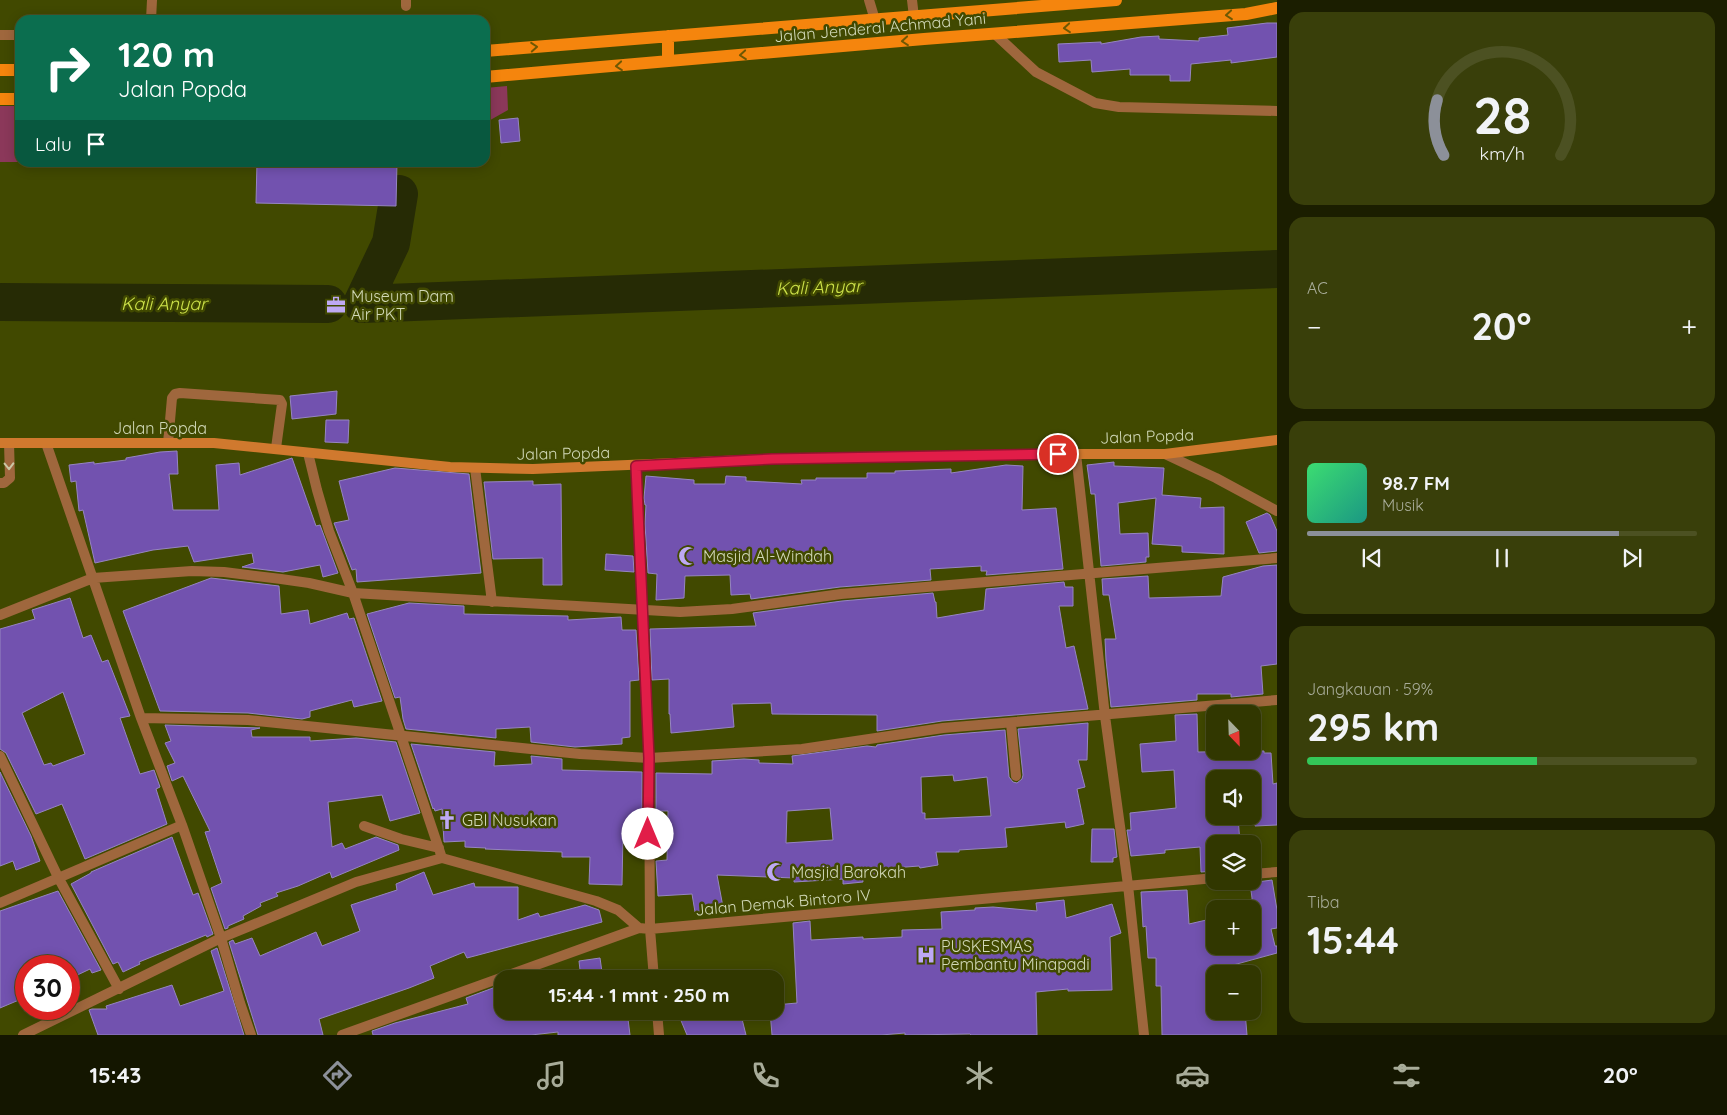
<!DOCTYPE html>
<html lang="id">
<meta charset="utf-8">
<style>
:root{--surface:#313700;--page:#393f0a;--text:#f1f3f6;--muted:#a8ac99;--line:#4c5122;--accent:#8c9099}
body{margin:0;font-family:Quicksand,sans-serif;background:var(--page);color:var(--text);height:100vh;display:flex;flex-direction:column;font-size:19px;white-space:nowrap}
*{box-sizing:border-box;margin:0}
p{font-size:16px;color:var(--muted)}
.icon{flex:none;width:28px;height:28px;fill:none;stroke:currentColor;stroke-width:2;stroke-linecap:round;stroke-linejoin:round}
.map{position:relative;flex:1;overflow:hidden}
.sheet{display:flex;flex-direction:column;gap:12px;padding:12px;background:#1b1e00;width:450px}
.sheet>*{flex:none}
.hud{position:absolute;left:15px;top:15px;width:475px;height:152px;border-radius:15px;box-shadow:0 2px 12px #0003,0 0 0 1px var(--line);background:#0b6e4f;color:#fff;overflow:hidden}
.needle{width:32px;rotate:157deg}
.fabs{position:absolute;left:1206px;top:705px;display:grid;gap:10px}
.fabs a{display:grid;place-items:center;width:55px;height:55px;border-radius:10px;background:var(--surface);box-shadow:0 2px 12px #0003,0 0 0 1px var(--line);font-size:25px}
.speed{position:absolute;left:15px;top:955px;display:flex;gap:10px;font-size:25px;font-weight:700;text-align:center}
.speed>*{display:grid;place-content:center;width:65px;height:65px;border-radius:50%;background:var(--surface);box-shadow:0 2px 12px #0003,0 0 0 1px var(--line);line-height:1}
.speed .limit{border:8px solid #d22;background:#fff;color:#111}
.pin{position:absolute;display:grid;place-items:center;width:42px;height:42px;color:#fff;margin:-21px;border:2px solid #fff;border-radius:50%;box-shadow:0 1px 5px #0007}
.me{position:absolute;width:55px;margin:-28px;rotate:0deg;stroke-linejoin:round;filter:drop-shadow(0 0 4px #0008)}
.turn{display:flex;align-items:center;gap:18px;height:105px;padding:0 20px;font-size:22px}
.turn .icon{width:65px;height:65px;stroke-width:2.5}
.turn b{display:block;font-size:35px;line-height:42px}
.then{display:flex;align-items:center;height:48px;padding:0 20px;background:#0003;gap:10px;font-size:19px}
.big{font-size:38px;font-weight:700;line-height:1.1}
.sheet .tile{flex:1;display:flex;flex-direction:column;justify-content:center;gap:8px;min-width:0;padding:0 18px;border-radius:15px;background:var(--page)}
.sheet .dial{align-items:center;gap:0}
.dial svg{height:130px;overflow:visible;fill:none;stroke:var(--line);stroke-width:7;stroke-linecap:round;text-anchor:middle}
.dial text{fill:var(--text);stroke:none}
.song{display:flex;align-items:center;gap:15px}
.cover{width:60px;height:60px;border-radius:8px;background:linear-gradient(135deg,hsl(140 70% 55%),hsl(170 70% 35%))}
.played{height:5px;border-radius:2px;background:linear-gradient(90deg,var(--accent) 80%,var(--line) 80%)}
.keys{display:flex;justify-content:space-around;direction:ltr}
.heat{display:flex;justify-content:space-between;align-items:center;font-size:28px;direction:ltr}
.charge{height:8px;border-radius:4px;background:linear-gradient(90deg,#34c759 59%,var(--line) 0)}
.trip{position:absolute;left:494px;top:970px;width:290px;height:50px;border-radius:15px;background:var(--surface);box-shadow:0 2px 12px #0003,0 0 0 1px var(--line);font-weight:700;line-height:50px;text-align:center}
.menu{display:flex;height:80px;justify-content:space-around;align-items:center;background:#141600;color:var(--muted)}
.menu .icon{width:35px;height:35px}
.menu .current{color:var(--accent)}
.menu b{font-size:22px;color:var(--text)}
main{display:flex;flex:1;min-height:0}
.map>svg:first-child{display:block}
.green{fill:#8b385a}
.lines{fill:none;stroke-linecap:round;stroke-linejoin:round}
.river{stroke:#262b05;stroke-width:38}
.building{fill:#7252af;stroke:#9685c1;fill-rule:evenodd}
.service{stroke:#9f673d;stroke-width:10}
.minor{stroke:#9f673d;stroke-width:10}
.tertiary{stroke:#9f673d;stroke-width:10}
.secondary{stroke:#d0792e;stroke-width:10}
.primary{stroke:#f5850d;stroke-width:12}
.oneway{stroke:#6e5803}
.oneway2{stroke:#cac7a5}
.route-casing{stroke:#92132f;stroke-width:12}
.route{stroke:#e11d48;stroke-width:9}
.labels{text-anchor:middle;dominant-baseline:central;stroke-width:5;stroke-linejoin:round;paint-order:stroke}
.street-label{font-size:16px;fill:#d1d8b7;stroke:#414900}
.poi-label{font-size:16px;fill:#d1d8b7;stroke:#414900;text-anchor:start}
.water-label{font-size:18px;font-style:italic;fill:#cde249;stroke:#414900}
</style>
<main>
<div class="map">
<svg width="1277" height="1035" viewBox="0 0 1277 1035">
<rect width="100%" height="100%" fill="#414900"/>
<!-- green -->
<path class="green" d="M507,86L508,110L485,123V88Z
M0,106H20V162H0Z"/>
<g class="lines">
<!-- river -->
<path class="river" d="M399,194L391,243L362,304L1277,269
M0,302L328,304"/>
</g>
<!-- building -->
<path class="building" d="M1267,23H1277V57L1231,63V60L1191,64L1190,81H1170V75H1130V69L1092,72L1091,60L1059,62L1058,44L1101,42V44L1141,37L1159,36V39L1199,41V38L1228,35L1227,28Z
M518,118L520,141L501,143L499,120Z
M257,162H397L396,206L256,203Z
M337,391L336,414L292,419L290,396Z
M326,420H349L348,443L325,442Z
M177,451L178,474H169L173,510H219L216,465L239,463L240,475L292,458L316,526L320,525L338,573L323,577L320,565L283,572L242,567L254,563L252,553L194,562L188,546L153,550L95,563L83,510L79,511L76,481L71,482L69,465L94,462V464L126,460V458L160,452Z
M1114,462V466L1164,468L1162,495L1201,498L1200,508L1224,507V554L1182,552V546L1152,544L1156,498L1118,503L1120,534L1148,533L1149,557H1146V562L1101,566L1095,494H1091L1087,465Z
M1006,465L1023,466L1022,510L1056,508L1063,569L986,575L987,571H981V566L930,569L931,580L840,587L751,599L750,594L731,595L730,575L685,576L684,598L656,600L657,574L648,573L645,524L646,505H645L644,498L646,476L694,480V484H725L726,476L746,477V481L802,484L801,480H816V478H867V473H895V471L951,469V473Z
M395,468L469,474L481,573L357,582L356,569L352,570L334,523L349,520L339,481Z
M533,481V485L561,484L562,585H543V558L493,559L484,482Z
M1267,513L1270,515L1277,531V551L1259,553L1246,522Z
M606,554L633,556L634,572L605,570Z
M1277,565V664L1261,666L1263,694L1231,697V694H1197V700L1111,707L1106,660L1105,639H1116L1109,595H1103L1102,579L1148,576L1149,598L1221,596L1223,577L1263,566Z
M211,578L279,586L281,614L308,610L310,624L347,613L349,619L354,618L382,701L354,707L352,700L310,711V717L302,719L248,713L160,711L123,611Z
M1064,582L1065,587H1073V606H1059L1066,648L1074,646L1088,709L942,721L877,731V715L772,714L771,703L732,704L734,727L671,733L670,714H669V679L652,680L650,629L756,626L753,613L842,601L933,593L935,602H936L937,618L984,610L986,589Z
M70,598L83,638L91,635L102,662L108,660L130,716L120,718L140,774L154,770L160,787L156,789L167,824L85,859L62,804L36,814L6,753L0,749V629L35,619L32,610ZM63,692L85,754L53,766L51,763L44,765L22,713Z
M409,603L464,606V614L568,616V620L621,617L622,630H636L639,680L630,681V737L622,738V744L575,747L531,742L530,727L496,729V738L406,729L403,719L400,697L395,698L367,614Z
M1197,714L1198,752L1264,751V753H1271L1273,784L1277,783V825L1255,826L1253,779H1215V816H1238L1240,844H1215V871L1201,872L1200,847L1165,850V853L1131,856L1127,830H1131L1130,813L1176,808L1174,770L1142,772L1140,744L1176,741L1175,715Z
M1088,723L1087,760H1078L1085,787L1077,789L1084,824L1066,828L1065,822L1005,828L1007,847L959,850V852H936L938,865L920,868L919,866L880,869V875H862L863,882L843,884V879L794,882V878L717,875L723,907L695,912L692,894L658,896L656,861L667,860L668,811H656V773L712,774V761L744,759L759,760V763L793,764L792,756L867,746L876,747L877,745L944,735L1005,730L1009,777L1013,782L1017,783L1022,779L1023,775L1018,729ZM953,775L954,781L987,777L991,816L925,819V813H922L921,777ZM830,808L833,840L786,843L787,811Z
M165,725L260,728L251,730L252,737H310V741L356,738L396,742L420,813L390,821L382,795L328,802L332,847L342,843L345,849L376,837L398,845L399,850L332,878L330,872L298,886L276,893L278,896L260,903L261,906L243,916L244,919L228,926V928L225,929L211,888L222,883L205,832L210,831L183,776L172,781L167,766L175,763L165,743L171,741Z
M411,744L495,752L494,766L532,764L531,756L562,759V770L642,772V811H636L635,833H623L622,885L589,884L590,857H562V852L485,849L486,848L465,847V841L444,842L442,809L435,811L434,808L433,809Z
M0,772L31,836L40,861L16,870L13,861L0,866Z
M1092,829H1114L1117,857L1113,858V862H1091Z
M172,837L193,895L198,893L213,934L207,937L206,935L139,962L140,964L123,972L118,962L113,964L71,884L91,873V872Z
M424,872L433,895L474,883L475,887H518V920L538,913L540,917L585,905L599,910L602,922L467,958L464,952L430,966L434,978L409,988L319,1019L323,1035H258L229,942L233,940L235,944L252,938L260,956L316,932L322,946L360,931L351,905L397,890L396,884Z
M1272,880L1277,910V928L1271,929L1275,946H1277V953L1215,970V1011H1245L1247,1035H1162L1161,986H1156V958H1148L1146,926L1143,927L1141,892L1187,890L1189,924L1215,918V946H1252V898L1250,883Z
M58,891L101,970L92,973L90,969L69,979V966H26V997L0,1008V911Z
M1064,900L1066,918L1112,904L1121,933L1110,937L1112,990L1068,991V989L1036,992L1037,1035H971L970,1034L905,1035V1033L881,1035H772L770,1011H775V1005L797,1003L793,923L810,921L811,940L863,937V939L902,937V930L942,929L941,912L975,910V908L993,907L1037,911L1036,903Z
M217,948L244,1035H98L89,1010L92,1009H107L106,1006L172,985L180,1006L224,991L211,951Z
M600,958L603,979H581L579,961Z
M501,985L502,1011H627L630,1035H558V1032L531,1035H373L372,1031L395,1023L468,1004L466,998Z
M677,1011H740L746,1035H687Z"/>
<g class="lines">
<!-- service -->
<path class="service" d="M406,0V6
M869,0L875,20
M151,20L152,0
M0,35H20
M168,443L172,398L175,394L180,393L280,400L282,404L276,448
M0,483H4L10,478L9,443"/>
<!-- minor -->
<path class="minor" d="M912,0L914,17
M995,34L1036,72L1095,103L1119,107L1277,111
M46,443L141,718L182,825L221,938L240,1003L251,1035
M308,453L317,490L329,531L353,593L442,858
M1076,454L1105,716L1128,885L1144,1035
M636,466L649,758L650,929L654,979
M475,468L492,602
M0,615L93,578L192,571L224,572L281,579L309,583L353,593L680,612L732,609L841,594L1277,558
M141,718L248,720L580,754L649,758L802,749L943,728L1277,700
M1011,723L1016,776
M0,756L58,877L119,989
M364,826L401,839L439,848
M1252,874L1277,872
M0,903L182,825
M657,1011L659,1035
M23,1035L221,938L356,882L442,858L596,901L618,910L639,928
M342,1035L639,928L650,929L1215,878"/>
<!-- tertiary -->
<path class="tertiary" d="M1165,454L1216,478L1277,511"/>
<!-- secondary -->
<path class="secondary" d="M0,443H214L450,467L533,469L772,459L1076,454H1165L1277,440"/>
<!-- primary -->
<path class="primary" d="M485,51L1116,0
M668,61V36
M0,70H20
M485,77L924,39L1246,14L1277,8
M0,99H20"/>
</g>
<!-- one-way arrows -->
<defs><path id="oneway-chevron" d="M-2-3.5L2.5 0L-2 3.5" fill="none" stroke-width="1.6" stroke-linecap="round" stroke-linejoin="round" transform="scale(1.25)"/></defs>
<g class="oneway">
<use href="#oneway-chevron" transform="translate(1229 15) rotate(175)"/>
<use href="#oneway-chevron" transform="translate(1067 28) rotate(175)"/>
<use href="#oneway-chevron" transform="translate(905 41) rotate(175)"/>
<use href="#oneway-chevron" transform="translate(534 47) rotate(-4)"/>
<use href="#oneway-chevron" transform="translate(743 55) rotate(175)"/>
<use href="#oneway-chevron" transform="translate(619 66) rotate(175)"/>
</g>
<use class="oneway2" href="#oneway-chevron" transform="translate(9 466) rotate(89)"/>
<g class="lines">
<!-- route casing -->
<g class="route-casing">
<path id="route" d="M648,834L649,758L636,466L772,459L1058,454"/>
</g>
<!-- route -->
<use href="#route" class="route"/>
</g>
<!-- icons -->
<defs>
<g id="office-bare" transform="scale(1.5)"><path d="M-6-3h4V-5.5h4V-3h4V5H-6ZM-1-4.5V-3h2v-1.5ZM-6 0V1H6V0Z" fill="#bea9f4" stroke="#414900" stroke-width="2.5" paint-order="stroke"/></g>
<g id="mosque-bare" transform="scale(1.5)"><path d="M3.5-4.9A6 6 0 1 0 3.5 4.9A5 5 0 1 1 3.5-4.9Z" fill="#bea9f4" stroke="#414900" stroke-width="2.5" paint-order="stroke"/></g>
<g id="church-bare" transform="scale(1.5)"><path d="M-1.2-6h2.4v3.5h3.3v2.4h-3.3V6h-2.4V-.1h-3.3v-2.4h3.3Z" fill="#bea9f4" stroke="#414900" stroke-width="2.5" paint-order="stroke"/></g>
<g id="hospital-bare" transform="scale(1.5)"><path d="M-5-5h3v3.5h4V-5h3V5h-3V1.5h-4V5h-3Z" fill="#bea9f4" stroke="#414900" stroke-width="2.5" paint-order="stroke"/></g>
</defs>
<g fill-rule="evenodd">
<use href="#office-bare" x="336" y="305"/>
<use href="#mosque-bare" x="688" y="556"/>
<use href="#church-bare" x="447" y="820"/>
<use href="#mosque-bare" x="776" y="872"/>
<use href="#hospital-bare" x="926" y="955"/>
</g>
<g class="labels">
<!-- street labels -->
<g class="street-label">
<text transform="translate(880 27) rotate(-5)">Jalan Jenderal Achmad Yani</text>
<text x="160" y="428">Jalan Popda</text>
<text transform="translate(1147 436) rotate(-2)">Jalan Popda</text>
<text transform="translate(563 453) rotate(-1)">Jalan Popda</text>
<text transform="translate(783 902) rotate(-5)">Jalan Demak Bintoro IV</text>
</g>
<!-- poi labels -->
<g class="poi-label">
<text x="351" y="296">Museum Dam<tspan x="351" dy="18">Air PKT</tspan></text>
<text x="703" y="556">Masjid Al-Windah</text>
<text x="462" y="820">GBI Nusukan</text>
<text x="791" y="872">Masjid Barokah</text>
<text x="941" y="946">PUSKESMAS<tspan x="941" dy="18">Pembantu Minapadi</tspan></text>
</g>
<!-- water labels -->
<g class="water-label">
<text transform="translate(819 287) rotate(-2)">Kali Anyar</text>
<text x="164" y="303">Kali Anyar</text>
</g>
</g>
</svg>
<div class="fabs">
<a><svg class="needle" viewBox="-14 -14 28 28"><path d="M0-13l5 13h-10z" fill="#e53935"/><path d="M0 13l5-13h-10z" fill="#a8ac99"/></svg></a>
<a><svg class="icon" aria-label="sound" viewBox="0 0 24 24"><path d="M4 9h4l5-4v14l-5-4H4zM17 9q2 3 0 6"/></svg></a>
<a><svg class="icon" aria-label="layers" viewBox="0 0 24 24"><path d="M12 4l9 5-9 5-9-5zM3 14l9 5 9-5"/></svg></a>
<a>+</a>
<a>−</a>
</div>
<div class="speed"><div class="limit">30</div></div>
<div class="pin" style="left:1058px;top:454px;background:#d93025"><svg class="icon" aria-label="arrive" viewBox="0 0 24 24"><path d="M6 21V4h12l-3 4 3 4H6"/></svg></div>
<svg class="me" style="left:648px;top:834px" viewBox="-20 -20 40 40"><circle r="19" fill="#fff"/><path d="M0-13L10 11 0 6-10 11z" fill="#e11d48"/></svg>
<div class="trip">15:44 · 1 mnt · 250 m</div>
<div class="hud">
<div class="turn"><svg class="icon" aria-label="right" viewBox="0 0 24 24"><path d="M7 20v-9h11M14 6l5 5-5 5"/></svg><div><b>120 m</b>Jalan Popda</div></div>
<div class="then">Lalu<svg class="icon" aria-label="arrive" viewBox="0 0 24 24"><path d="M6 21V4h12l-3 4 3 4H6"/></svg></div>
</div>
</div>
<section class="sheet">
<div class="tile dial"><svg viewBox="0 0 100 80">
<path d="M14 69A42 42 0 1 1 86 69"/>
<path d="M14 69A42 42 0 0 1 10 35" stroke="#8c9099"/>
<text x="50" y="56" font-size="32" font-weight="700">28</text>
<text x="50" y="72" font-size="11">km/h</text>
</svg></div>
<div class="tile"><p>AC</p>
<div class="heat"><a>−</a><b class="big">20°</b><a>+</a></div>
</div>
<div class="tile">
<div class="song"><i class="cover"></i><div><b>98.7 FM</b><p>Musik</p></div></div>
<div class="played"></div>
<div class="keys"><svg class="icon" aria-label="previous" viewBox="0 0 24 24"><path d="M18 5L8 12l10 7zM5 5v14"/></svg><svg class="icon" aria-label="pause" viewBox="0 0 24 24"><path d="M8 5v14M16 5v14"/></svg><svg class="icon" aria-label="next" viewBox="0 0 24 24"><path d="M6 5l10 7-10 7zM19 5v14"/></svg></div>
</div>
<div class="tile"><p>Jangkauan · 59%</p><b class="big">295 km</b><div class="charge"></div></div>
<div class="tile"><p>Tiba</p><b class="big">15:44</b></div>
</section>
</main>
<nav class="menu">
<b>15:43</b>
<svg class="icon current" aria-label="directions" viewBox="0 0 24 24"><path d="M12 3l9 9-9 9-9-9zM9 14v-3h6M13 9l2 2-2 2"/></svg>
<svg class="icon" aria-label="music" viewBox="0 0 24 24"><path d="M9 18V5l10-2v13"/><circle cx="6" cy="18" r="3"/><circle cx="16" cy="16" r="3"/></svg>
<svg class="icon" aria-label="phone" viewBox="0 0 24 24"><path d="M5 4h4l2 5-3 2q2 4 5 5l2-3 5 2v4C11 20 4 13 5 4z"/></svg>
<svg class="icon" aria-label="climate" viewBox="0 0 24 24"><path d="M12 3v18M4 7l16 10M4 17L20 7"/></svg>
<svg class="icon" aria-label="car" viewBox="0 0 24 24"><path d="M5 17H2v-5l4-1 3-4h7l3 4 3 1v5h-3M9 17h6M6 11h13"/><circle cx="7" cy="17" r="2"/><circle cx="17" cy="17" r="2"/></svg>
<svg class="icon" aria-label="filters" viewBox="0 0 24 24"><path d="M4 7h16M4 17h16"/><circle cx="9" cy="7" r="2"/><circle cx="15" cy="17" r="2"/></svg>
<b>20°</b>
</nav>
